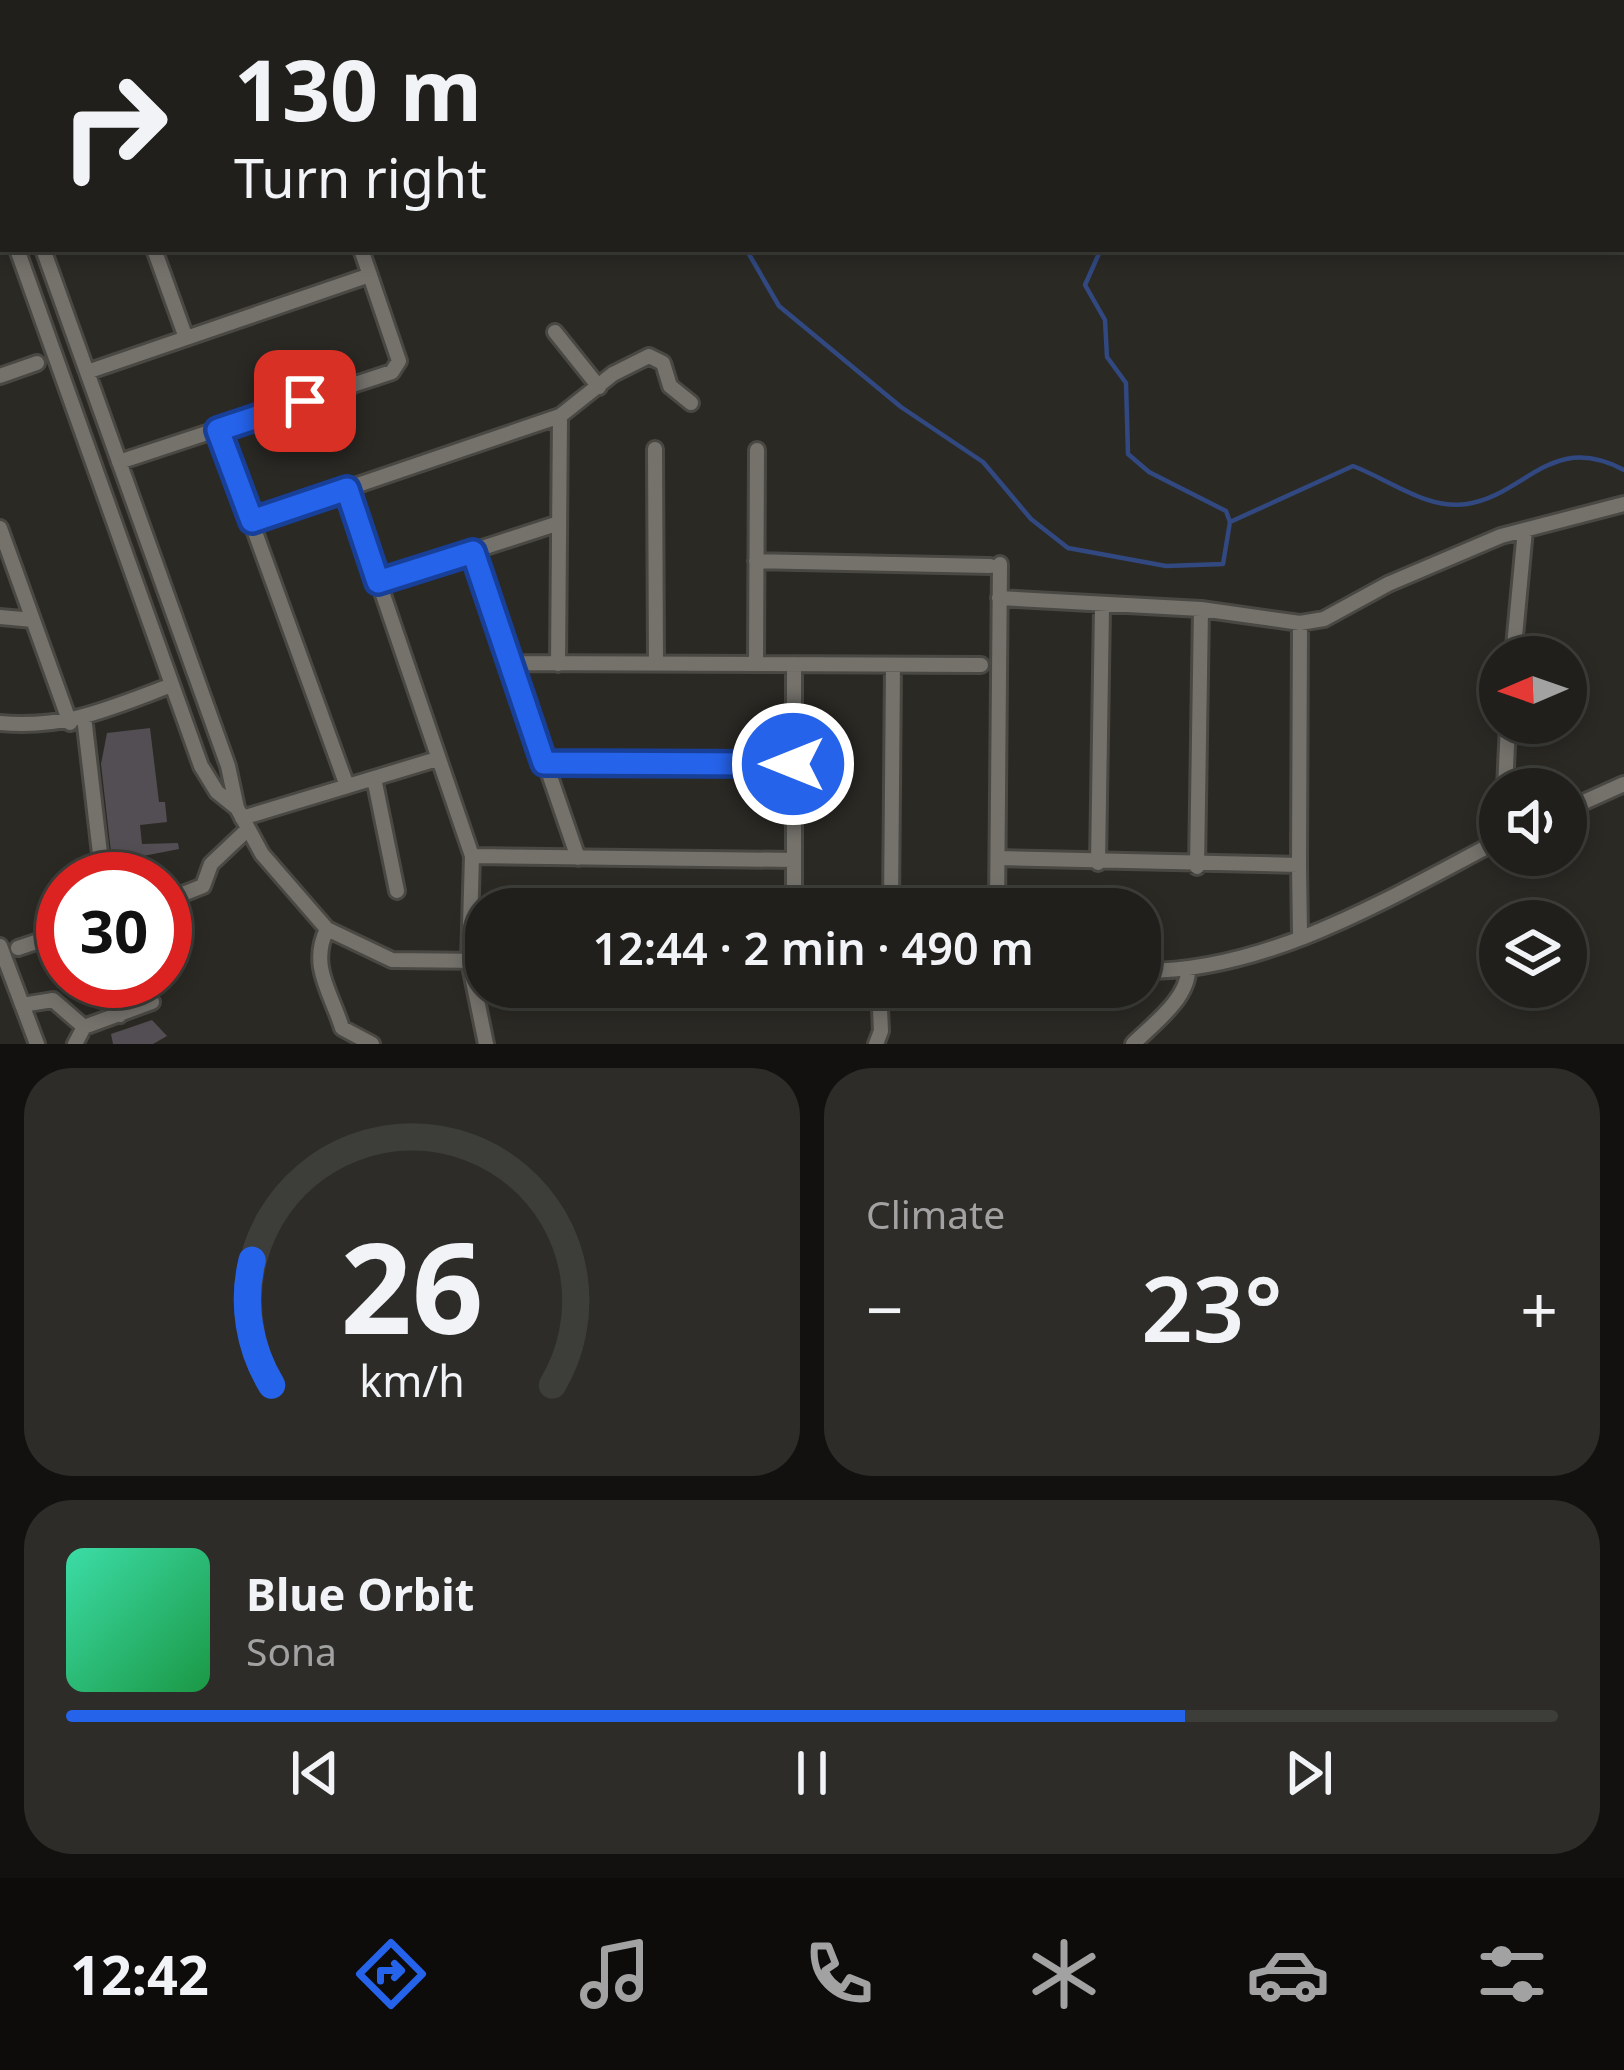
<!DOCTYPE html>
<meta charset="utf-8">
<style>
:root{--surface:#201f1b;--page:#2d2c28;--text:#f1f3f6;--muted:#a2a2a3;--line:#3d3d3a;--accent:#2563eb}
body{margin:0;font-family:"Noto Sans",sans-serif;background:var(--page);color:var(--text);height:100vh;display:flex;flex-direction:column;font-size:45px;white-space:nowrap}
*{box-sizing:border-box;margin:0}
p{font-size:39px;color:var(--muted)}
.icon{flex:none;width:66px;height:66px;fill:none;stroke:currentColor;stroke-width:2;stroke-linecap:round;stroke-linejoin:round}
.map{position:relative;height:1044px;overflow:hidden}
.drawer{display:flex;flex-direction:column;gap:24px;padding:24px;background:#12110f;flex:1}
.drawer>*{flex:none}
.top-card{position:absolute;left:0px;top:0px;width:1626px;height:252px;box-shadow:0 6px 18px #0003,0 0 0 3px var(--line);background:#201f1b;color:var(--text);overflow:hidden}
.needle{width:78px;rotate:268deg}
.tools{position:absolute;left:1479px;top:636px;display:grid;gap:24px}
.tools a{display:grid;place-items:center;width:108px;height:108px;border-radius:50%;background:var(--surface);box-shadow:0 6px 18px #0003,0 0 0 3px var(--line);font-size:60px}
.speed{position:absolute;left:36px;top:852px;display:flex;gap:24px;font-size:60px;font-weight:700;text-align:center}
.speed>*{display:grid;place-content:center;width:156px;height:156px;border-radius:50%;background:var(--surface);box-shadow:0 6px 18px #0003,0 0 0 3px var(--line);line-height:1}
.speed .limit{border:18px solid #d22;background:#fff;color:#111}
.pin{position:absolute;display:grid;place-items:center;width:102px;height:102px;color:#fff;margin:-51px;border-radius:24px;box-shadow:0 6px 18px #0006}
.me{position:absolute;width:132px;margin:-66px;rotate:270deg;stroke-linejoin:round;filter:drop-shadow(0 0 9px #0008)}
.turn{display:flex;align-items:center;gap:42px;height:252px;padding:0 36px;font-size:54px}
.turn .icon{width:156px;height:156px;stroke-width:2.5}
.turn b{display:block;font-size:84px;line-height:102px}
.big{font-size:90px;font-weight:600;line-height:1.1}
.drawer .tile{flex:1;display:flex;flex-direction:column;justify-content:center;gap:18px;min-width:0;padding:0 42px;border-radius:48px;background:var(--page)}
.drawer .dial{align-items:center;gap:0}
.dial svg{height:312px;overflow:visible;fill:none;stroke:var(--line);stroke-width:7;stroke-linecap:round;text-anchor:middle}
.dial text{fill:var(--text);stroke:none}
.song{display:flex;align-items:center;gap:36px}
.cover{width:144px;height:144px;border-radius:18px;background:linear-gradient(135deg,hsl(160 70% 55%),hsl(140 70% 35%))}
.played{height:12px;border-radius:6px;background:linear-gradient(90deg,var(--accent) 75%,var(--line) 75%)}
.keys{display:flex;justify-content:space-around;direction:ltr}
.heat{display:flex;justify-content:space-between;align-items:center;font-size:66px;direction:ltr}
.drawer .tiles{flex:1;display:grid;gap:24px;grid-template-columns:1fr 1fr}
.tile:last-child{grid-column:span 2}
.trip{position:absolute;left:465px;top:888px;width:696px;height:120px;border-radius:48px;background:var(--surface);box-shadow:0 6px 18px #0003,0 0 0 3px var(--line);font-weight:600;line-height:120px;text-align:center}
.menu{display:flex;height:192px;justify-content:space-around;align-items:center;background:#0d0c0b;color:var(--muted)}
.menu .icon{width:84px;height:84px}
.menu .on{color:var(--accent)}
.menu b{font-size:54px;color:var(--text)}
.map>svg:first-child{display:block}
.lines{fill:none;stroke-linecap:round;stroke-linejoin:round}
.stream{stroke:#314980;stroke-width:4.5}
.building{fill:#524e53}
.minor-casing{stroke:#494843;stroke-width:20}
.minor{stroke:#75726c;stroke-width:14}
.route-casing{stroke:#184099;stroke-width:30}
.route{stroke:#2563eb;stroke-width:21}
</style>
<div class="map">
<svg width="1624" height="1044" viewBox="0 0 1624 1044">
<rect width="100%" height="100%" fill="#2b2924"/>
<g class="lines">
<!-- stream -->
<path class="stream" d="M495,0L496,3
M614,0L619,3
M746,249L779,306L901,407L983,462L1031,519L1068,548L1166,566L1223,564L1230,522L1353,466C1390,480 1427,510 1467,504C1526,495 1551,431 1624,470
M1101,249L1085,285L1105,320L1107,357L1126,383L1128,454L1149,472L1226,511L1230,522"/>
</g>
<!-- building -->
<path class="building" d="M150,728L159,802H165L167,822L140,825L142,844L178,843L179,849L138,857L137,879H114L101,764L107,733Z
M152,1020L167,1036L153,1044H113L111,1034Z"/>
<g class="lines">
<!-- minor casing -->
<g class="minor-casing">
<path id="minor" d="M404,0L406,3
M1472,0L1476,3
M244,3L252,0
M1553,3L1554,0
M0,92L3,91
M1623,93H1624
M0,130L3,138
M0,202L3,210
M17,249L201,766L217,792L237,808
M43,249L228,766L237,808L262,854L327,929L392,960L486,961
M154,249L186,338
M555,332L599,387
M87,372L370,275
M0,376L37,363
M218,430L347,786
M655,449L656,664
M119,462L392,372L399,361L361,249
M347,489L472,856L469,961L486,1044
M252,521L560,416L613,374L649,356L663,363L670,386L691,403
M0,528L70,723
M473,552L578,858
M756,561L990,566
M378,582L559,523
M999,598L1201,609
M0,617L33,620
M1513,657L1525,530
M510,663L981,665
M558,664L560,416
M756,664L757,450
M84,717L103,879
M0,723C67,729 110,708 172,685
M544,763L793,764
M374,778L397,891
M1505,789L1508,723
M1566,810L1624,784
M242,818L437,759
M472,856L794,860V664
M998,858L1299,865L1300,623
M1098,863L1102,607
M1299,865L1300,935
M1197,867L1201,609L1300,623L1324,619L1388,584L1501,536L1624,504
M165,901L203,886L211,864L248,829
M794,909V860
M891,909L893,665
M997,909L1000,564
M327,929C309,966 331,992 342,1028L372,1044
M0,946L37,1044
M18,948L63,933
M1140,971C1267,973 1391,897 1500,840
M105,981L120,1015
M22,1005L53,1000L84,1027L152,1002
M75,1044L84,1027
M876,1044L881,1031L879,987
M1133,1044C1152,1025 1189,998 1188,969"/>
</g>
<!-- minor -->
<use href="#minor" class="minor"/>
</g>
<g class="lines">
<!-- route casing -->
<g class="route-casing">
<path id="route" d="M305,401L218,430L252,521L347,489L378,582L473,552L544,763L793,764"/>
</g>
<!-- route -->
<use href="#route" class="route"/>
</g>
</svg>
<div class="tools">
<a><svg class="needle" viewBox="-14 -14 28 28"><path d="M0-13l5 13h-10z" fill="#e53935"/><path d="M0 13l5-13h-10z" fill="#a2a2a3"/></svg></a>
<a><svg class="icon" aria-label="sound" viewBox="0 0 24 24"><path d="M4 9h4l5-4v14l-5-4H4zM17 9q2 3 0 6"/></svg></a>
<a><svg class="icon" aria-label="layers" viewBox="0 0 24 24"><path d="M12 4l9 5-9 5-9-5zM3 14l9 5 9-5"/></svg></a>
</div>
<div class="speed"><div class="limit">30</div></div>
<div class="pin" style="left:305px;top:401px;background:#d93025"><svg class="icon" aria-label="arrive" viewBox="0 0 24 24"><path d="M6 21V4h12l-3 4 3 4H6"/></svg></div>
<svg class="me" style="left:793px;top:764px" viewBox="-20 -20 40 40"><circle r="17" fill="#2563eb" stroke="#fff" stroke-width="3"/><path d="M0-11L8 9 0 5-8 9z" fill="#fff"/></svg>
<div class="trip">12:44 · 2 min · 490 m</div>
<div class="top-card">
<div class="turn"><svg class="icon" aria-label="right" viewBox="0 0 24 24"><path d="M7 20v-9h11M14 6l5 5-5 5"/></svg><div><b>130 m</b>Turn right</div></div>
</div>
</div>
<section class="drawer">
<div class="tiles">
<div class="tile dial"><svg viewBox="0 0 100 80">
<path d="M14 69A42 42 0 1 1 86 69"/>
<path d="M14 69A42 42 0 0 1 9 37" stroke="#2563eb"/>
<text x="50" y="56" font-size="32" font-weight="700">26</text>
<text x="50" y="72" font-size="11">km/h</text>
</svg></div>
<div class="tile"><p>Climate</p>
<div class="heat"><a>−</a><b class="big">23°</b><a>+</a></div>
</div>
<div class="tile">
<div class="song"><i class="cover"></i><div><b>Blue Orbit</b><p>Sona</p></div></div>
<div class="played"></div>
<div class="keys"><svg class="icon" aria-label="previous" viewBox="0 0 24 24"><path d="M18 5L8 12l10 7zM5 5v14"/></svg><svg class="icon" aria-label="pause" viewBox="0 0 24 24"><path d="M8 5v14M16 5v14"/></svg><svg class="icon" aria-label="next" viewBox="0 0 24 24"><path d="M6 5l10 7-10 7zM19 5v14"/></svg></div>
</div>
</div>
</section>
<nav class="menu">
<b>12:42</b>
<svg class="icon on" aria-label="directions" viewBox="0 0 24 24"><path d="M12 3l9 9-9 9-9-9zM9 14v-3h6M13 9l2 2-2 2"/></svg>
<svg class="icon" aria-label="music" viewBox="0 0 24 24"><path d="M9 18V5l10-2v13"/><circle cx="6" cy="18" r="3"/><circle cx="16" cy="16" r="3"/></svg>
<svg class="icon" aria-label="phone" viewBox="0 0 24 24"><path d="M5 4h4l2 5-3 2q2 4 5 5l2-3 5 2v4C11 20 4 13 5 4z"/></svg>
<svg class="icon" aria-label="climate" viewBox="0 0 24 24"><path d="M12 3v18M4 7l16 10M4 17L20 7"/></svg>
<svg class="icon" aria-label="car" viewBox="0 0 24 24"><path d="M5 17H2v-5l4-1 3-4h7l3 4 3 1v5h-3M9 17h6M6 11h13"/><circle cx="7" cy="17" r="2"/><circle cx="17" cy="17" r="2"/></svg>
<svg class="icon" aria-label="filters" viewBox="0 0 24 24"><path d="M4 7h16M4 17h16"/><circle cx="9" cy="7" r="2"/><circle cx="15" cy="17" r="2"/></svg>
</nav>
